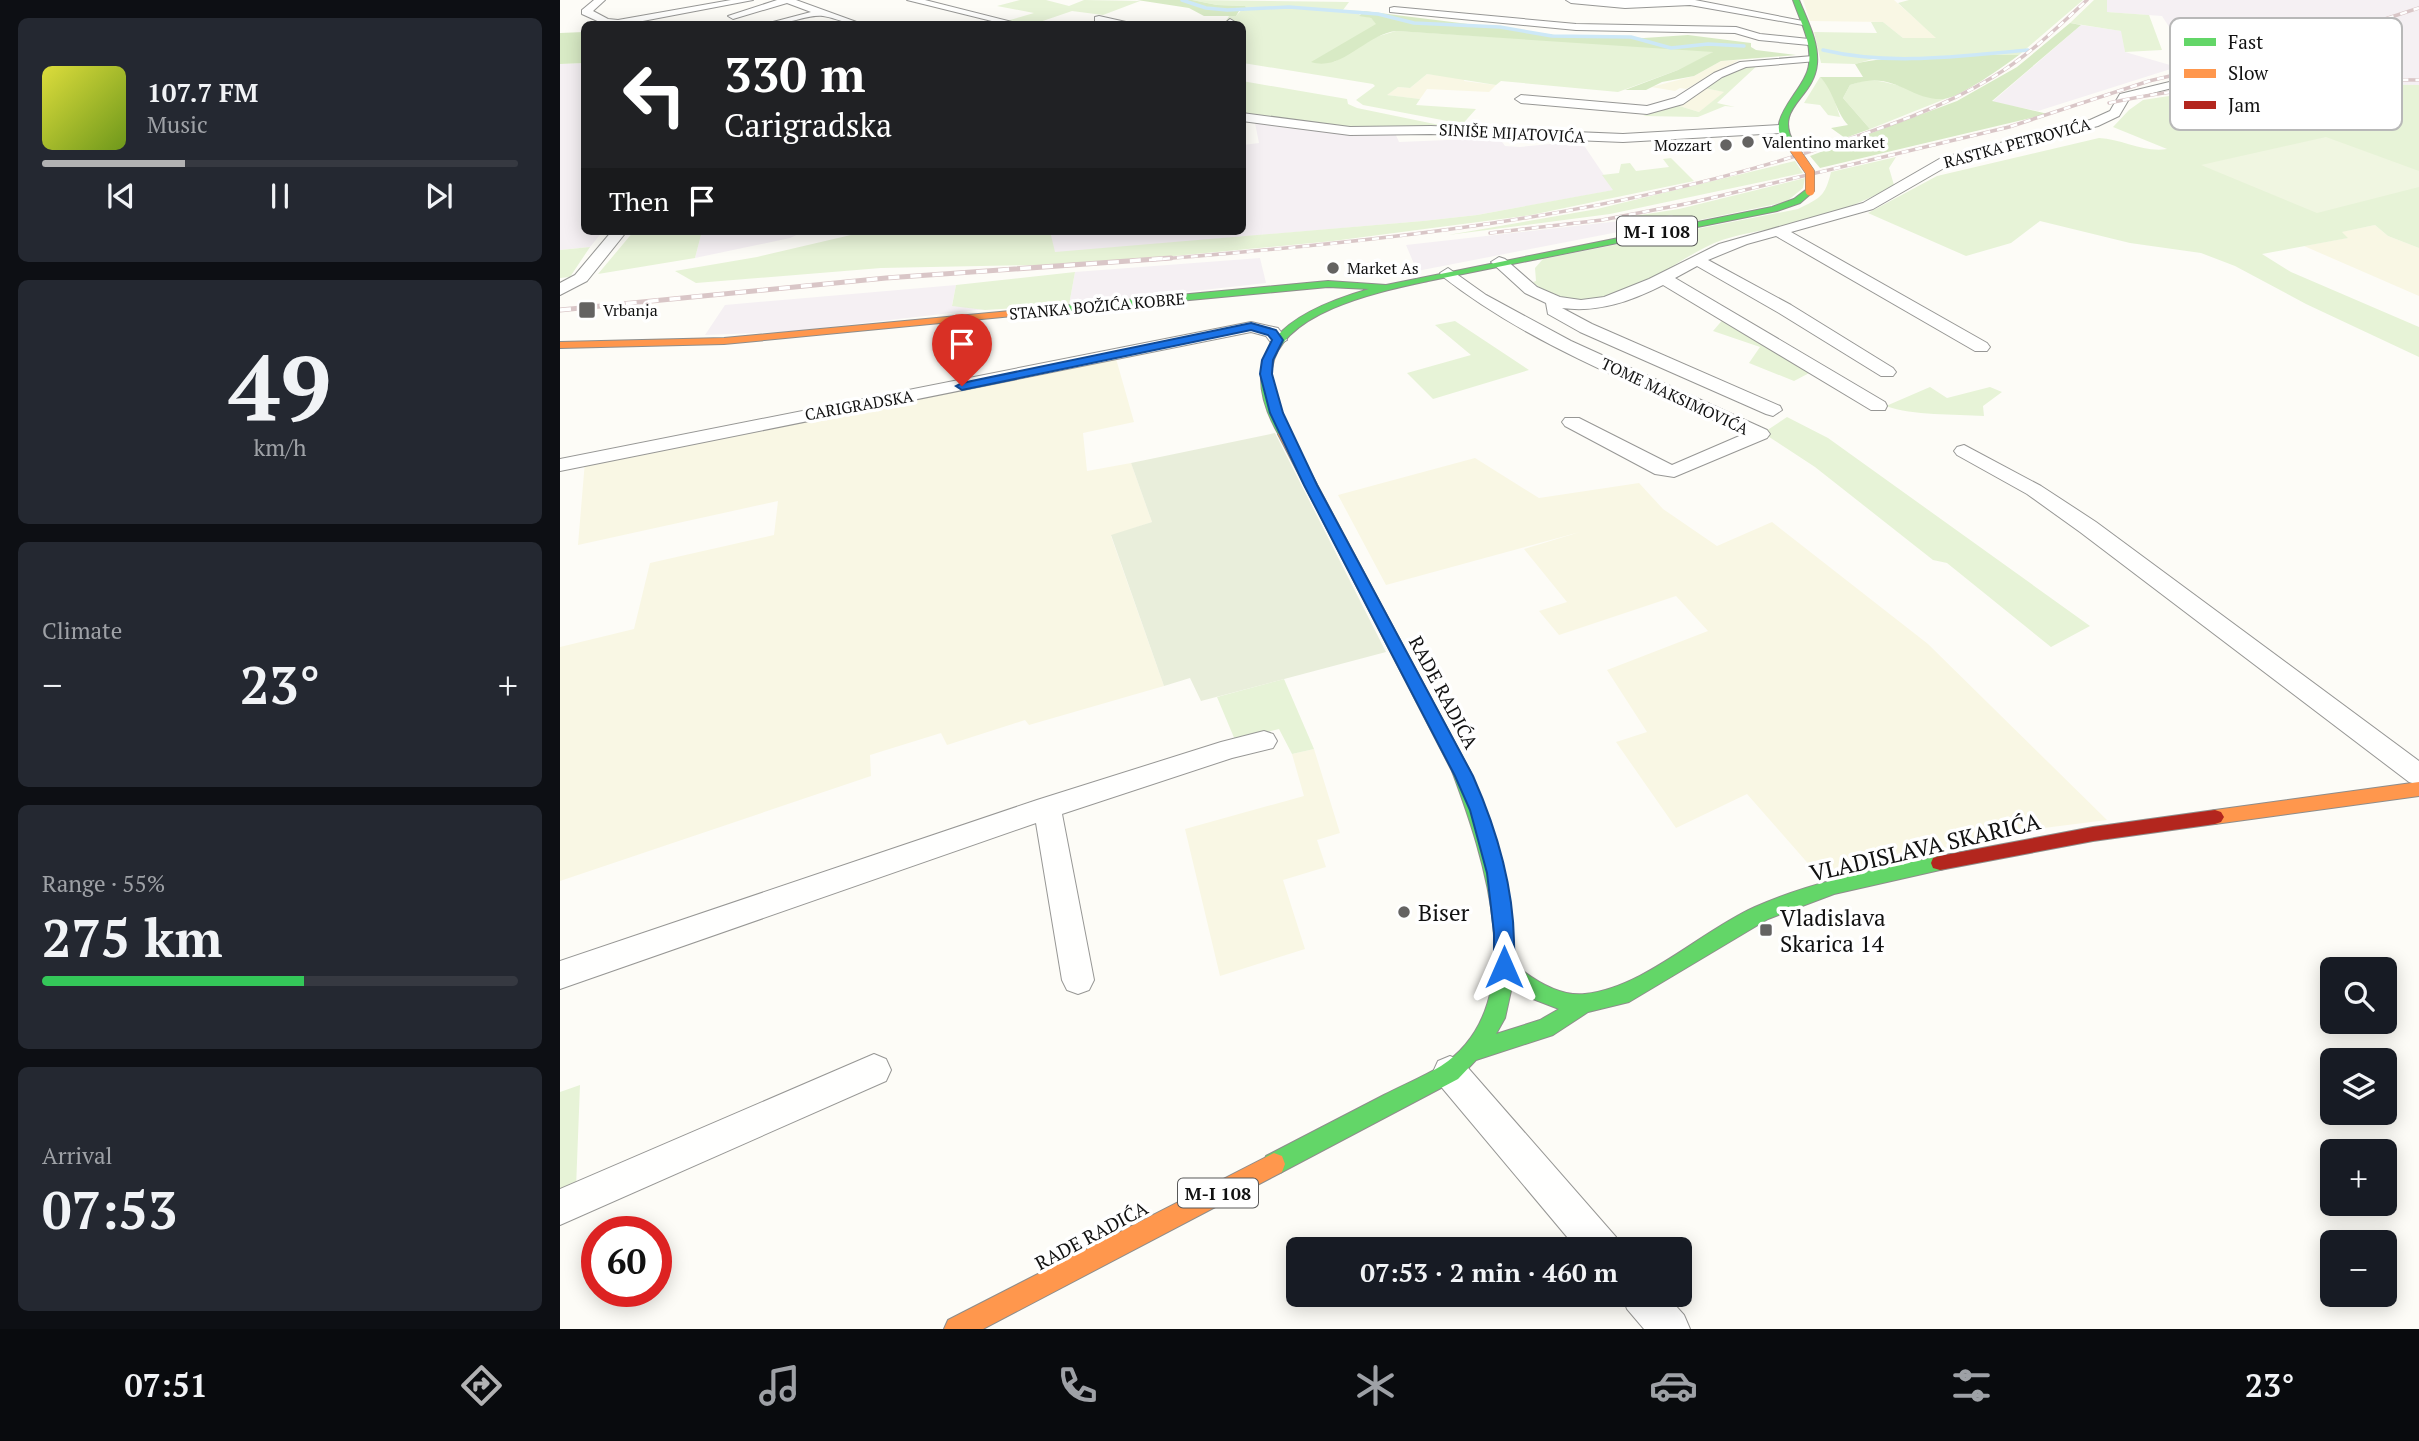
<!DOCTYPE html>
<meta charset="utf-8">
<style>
:root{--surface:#171b24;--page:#242831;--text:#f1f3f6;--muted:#9ea1a6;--line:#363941;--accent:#b2b2b3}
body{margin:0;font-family:"PT Serif",serif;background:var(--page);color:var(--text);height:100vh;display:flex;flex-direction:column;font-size:26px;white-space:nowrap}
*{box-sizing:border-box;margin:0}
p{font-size:23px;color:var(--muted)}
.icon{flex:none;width:38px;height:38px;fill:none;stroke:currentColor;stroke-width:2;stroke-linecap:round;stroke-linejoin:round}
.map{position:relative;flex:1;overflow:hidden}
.drawer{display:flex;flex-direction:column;gap:18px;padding:18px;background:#0d0f14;width:560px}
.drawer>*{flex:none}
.top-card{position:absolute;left:21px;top:21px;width:665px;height:214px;border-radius:10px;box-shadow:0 4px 18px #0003;background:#202124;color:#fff;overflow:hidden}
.tools{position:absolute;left:1760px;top:957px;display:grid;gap:14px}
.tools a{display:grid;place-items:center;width:77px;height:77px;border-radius:10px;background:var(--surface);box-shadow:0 4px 18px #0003;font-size:35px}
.speed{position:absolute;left:21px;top:1216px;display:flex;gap:14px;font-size:35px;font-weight:700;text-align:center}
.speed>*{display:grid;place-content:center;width:91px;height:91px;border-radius:50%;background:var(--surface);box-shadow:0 4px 18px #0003;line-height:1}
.speed .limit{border:10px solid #d22;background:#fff;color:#111}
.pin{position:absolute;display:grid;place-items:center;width:60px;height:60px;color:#fff;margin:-72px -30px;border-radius:50% 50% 50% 0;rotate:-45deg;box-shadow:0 0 7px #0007}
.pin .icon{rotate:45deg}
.me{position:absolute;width:77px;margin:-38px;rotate:0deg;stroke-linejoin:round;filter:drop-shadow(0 0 5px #0008)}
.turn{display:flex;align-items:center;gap:24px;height:147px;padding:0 28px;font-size:32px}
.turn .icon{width:91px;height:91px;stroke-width:2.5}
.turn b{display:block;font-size:49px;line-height:60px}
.then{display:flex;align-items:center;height:66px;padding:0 28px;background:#0003;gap:14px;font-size:26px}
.big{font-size:52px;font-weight:700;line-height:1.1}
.drawer .widget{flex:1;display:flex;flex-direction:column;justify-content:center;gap:10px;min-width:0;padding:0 24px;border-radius:10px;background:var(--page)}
.drawer .dial{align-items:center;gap:0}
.dial b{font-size:91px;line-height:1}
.song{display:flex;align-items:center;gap:21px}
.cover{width:84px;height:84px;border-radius:10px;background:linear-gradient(135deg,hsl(60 70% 55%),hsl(80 70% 35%))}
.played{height:7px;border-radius:4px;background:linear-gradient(90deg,var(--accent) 30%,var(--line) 30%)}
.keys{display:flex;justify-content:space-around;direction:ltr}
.heat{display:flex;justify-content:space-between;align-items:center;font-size:38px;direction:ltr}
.charge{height:10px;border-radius:5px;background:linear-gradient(90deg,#34c759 55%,var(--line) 0)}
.trip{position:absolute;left:726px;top:1237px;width:406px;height:70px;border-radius:10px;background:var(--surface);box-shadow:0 4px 18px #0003;font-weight:700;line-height:70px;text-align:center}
.menu{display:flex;height:112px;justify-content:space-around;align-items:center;background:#090b0e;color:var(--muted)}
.menu .icon{width:49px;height:49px}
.menu .active{color:var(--accent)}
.menu b{font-size:32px;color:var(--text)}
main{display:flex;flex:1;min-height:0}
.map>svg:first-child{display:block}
.industrial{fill:#f5f0f3}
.farmland{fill:#f9f7e4}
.green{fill:#e7f3d7}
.forest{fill:#d8eac5}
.cemetery{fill:#e9eedb}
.pitch{fill:#f0f6e1}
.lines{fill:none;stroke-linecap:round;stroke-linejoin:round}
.stream{stroke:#cde8f7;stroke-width:3.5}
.street-casing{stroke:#979795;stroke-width:2}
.fast-casing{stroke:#8e8d8b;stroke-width:2}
.slow-casing{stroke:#8e8d8b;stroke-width:2}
.jam-casing{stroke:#8e8d8b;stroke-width:2}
.street{fill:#fffffe;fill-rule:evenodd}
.fast{fill:#63d668;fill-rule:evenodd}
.slow{fill:#ff974d;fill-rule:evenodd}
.jam{fill:#b3261e;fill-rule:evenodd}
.rail-far1-casing{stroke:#d9c6c7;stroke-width:3.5}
.rail-casing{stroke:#d9c6c7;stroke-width:5}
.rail-far1{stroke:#fff;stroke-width:2.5;stroke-dasharray:7;stroke-linecap:butt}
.rail{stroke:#fff;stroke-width:3.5;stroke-dasharray:11;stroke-linecap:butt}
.slow-bridge-casing{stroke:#858482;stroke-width:10;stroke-linecap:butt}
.slow-bridge{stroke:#ff974d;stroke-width:9}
.route{fill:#1a73e8;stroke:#114b97;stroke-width:2}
.poi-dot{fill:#646362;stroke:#fff;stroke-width:2.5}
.labels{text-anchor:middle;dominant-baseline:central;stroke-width:7;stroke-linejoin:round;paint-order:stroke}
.far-street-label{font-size:16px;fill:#111;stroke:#fff}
.far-poi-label{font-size:16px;fill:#111;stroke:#fff;text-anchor:start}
.shield{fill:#fff;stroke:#585858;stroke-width:2}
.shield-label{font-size:18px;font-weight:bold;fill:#111}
.street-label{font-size:19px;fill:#111;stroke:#fff}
.near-street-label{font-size:23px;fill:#111;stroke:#fff}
.near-poi-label{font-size:23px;fill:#111;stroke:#fff;text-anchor:start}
.key{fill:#fff;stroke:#b8b8b8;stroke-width:2}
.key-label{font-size:19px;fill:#111}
</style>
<main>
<section class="drawer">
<div class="widget">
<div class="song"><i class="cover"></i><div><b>107.7 FM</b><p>Music</p></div></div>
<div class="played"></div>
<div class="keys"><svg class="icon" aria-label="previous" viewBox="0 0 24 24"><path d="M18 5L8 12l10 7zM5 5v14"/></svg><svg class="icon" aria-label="pause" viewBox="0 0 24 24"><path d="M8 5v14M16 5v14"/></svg><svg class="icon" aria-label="next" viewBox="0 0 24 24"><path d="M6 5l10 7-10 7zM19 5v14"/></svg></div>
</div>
<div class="widget dial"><b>49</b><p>km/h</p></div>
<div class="widget"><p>Climate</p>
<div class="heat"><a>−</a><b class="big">23°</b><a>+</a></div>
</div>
<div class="widget"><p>Range · 55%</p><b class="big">275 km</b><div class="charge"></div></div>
<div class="widget"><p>Arrival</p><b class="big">07:53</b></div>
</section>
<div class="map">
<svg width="1859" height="1329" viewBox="0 0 1859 1329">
<rect width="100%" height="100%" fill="#fdfcf7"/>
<!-- industrial -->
<path class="industrial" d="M1547,0H1859V85L1764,84L1704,77L1631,61L1602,16L1546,12Z
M1521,25L1562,31L1565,52L1617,67L1478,111L1432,102Z
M24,63V231H43L30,247L0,250V64Z
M695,123L761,130L835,133L839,142L936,138L940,139L945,146L960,147L1021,141L1054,190L917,215L863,221L494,253L490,231H682L683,145L699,143Z
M1113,215L1120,220L857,271L846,245Z
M142,231H245L230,238L135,258Z
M700,258L706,283L509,305L515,272Z
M396,285L392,305L426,309L225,332L145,335L165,305Z"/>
<!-- farmland -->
<path class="farmland" d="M1243,0H1334L1377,38H1343L1323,22L1250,21Z
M1179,60L1126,89L1120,88L1115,91L1091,87L1134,76L1161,61Z
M867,74L905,78L904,81L936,85L929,92L867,89L860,99L826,95L838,87L850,88Z
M1144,88L1165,92L1139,112L1116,105Z
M1815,225L1828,236L1859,248V296L1744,246L1787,238L1781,232Z
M555,355L574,422L523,433L527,471L571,463L592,522L551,536L604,686L469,725L465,720L387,745L381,733L310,755L311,776L0,881V647L74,629L90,563L214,535L218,501L18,545L25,461Z
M915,458L979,498L1079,483L1103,509L1157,546L1212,522L1368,644L1547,820L1467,830L1259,876L1187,794L1116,828L1056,742L1087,732L1047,670L1148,631L1116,596L999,635L979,611L1007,602L964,549L1020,532L826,585L778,495Z
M754,749L780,833L757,840L766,867L723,880L745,949L660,976L625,829L744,796L732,754Z"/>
<!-- green -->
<path class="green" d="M460,0H486L509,6L524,0L580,1L543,15L512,11L474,24L443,22L474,13L437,6Z
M632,0L789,2L783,10L804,11L799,15L811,18L817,24L774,62L809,39L836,31L1150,50L1153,53L1118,70L1058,92L941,81L936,85L867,74L850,88L838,87L827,95L860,99L856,105L916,109L899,128L882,120L803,105L796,100L815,86L813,84L683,63L682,24H672L674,21H666L669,16H676L685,6L657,5Z
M1349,0H1523L1459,55L1313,59L1295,64L1261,63L1254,32L1317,33L1311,22H1323L1343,38H1376L1338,3Z
M1534,0H1547V12L1589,15L1602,50L1565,52L1561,31L1510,23Z
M1200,63L1157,103L1175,107L1165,106L1138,117L1083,116L1116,105L1139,112L1164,92L1144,88L1181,67Z
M1260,77L1270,87L1280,117L1268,115L1260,105L1244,103Z
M1305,80C1336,81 1355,93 1385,99L1310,129L1283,98L1290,85Z
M682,81L787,99L788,104L797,108L889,127L806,129L683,115Z
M1764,84L1859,85V248L1828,236L1815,225L1782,232L1788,238L1702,254L1731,272L1859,327V357L1746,304L1675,266L1641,253L1570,243L1480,221L1451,243L1406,256L1308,213L1377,176L1539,138C1562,139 1584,153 1607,149L1553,127L1569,110L1583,100L1674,86Z
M1336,157L1329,168L1334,185C1298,206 1260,218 1219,227C1201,231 1180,234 1162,240C1112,258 1070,309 1011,299C997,296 983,292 973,282L976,281L975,268L983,259L1238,209C1260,198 1265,197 1271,172Z
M1111,158L1134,181L971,215L773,241L529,264L321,268L136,283L115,271L197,257L308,231H490L495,252L863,221L917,215L1053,190L1042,175L1059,173L1061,164L1070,163L1076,171L1109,167L1103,159Z
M1235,161L1243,173L1050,214L888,235L1037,209Z
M1245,178L1243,188L1226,202L1125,223L1112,215L1066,222L1061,218L1119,209Z
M74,231H142L135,258L38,274Z
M30,247L10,277L0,278V250Z
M515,272L509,305L425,310L392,306L396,285Z
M1165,317L1255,370L1234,381L1189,363L1200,347L1153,331Z
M895,321L969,370L873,399L847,373L911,355L875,325Z
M1370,387L1387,398L1430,387L1442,392L1423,406L1424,416C1394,414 1353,416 1326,406Z
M1227,417L1268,438L1530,626L1491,647L1387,563L1373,560L1255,467L1203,433Z
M724,679L754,749L732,754L719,729L675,740L657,697Z
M20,1085L16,1188L0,1195V1092Z"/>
<!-- forest -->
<path class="forest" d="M577,0H632L657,5L685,6L687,10L679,11L676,16H644L629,8Z
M804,11L995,35L1084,38L1128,35L1191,43V47L1196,50L1236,55L1161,61L1134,76L1102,82L1086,90H1065L1118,70L1153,52L836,31C806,34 782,72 751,62L816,24L811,18L799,16Z
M1510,23L1521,25L1432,101L1488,114L1260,168L1250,156L1397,101L1457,67Z
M24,32V63L0,64V33Z
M1407,55H1459C1444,66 1401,97 1384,99C1348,101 1336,69 1290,85L1283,98L1310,129L1285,138L1271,128L1288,125C1275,111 1274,91 1260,77H1303L1295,64C1332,54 1369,61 1407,55Z"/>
<!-- cemetery -->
<path class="cemetery" d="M715,433L826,652L641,701L630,678L604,686L551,535L592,522L571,463Z"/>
<!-- pitch -->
<path class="pitch" d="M1766,137L1859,171V187L1757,213L1641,165Z"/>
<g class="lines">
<!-- stream -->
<path class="stream" d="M622,0L646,8L667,10L729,7L818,14L854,23L940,27L992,36L1071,37L1111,48L1148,44L1184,46
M1263,50C1330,66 1400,56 1468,50"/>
<!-- street casing -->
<g class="street-casing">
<path id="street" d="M34,0H45L33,11L48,19L58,20L171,0H193L67,24H44L22,14V10Z
M217,0H236L302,24C287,25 277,18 263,16C250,14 228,24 212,24L213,22L251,12L227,3L173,19L168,16Z
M347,0H365L460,24H444Z
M1006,0H1135L1248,22L1243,25L1130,5L1065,8L1011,3Z
M834,7L1016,24L1176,27L1200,34L1249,39L1254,42L1249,45L1199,40L1175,33L1016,30L830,12V8Z
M539,16L575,24L535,21V17Z
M670,19L675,22L674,24H664Z
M1253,56L1257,57V61L1186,67L1162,77L1123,104L1087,114L961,103L955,99L961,95L1087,106L1115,98L1154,73L1180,62Z
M1667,68L1671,69V73L1569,99L1559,116L1538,126L1391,164L1313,209L1231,232L1427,343L1430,347L1427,351H1415L1216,236L1187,244L1148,260L1231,305L1333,368L1336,372L1333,376H1321L1219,313L1137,266L1115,278L1325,402L1327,406L1325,410H1311L1103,285C1071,301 1039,313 1002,308L1032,324L1220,406L1222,410L1213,416L1206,414L1020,332L988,314L986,303L965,293L931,262L939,257L945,259L977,287L1000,297L1021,300L1044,297L1089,279L1159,244L1303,203L1381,158L1530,120L1550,111L1560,94Z
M682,113L790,127L871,126L1063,134L1222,125L1228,129L1222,133L1063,142L871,134L790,135L682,121Z
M52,231H67L27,281L0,295V283L15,275Z
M888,268L926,295L1011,341L1207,430L1210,434L1207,438L1114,477L1095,474L1005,426L1002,422L1005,418H1019L1112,465L1184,434C1082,387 971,346 882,276L880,273Z
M691,322L718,328L727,340L718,345L712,344L706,336L691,332L0,471V459Z
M1404,445L1481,486L1536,522L1859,761V785L1849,782L1520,532L1467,494L1397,455L1394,451L1397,447Z
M704,731L713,734L717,741L713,748L672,758L502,814L534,980L529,990L518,994L507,990L502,980L476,823L0,989V961L477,800L661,742Z
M314,1054L326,1059L331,1070L326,1081L0,1225V1189Z
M890,1056L902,1061L1056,1237L1062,1250H1018L878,1083L873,1072L878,1061Z
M1062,1295H1106L1124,1315L1130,1329H1084L1067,1309Z"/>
</g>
<!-- fast casing -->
<g class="fast-casing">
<path id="fast" d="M1233,0H1239C1247,20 1259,42 1257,64C1254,99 1213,107 1234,143L1230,145C1197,124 1247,90 1249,64C1252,42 1240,20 1233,0Z
M1247,189L1254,191L1240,203L1217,211L868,281C822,291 721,311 712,368C708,389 722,415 730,434L724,438L720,437C668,348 730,312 809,289L768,287L470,315L465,312L470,309L768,281L826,285L1212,207L1234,199Z
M901,765L907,766L910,771L936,841L951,908L953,963C972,979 999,997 1025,994C1084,988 1141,931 1195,907C1253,881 1318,869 1380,856L1387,858L1389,863L1387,868L1380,870L1274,894L1208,919L1069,1002L1028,1012L993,1035L916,1060L898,1079L722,1172L714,1175L706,1172L703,1164L706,1156C745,1136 785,1115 824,1095C843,1085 863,1077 881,1066C975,1005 923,854 892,771L895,766ZM952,986L973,999L999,1009L980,1020L936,1034L945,1018Z"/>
</g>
<!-- slow casing -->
<g class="slow-casing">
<path id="slow" d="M470,309L474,310V314L164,344L0,348V342L164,338Z
M724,430L730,434L910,771L907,776H895L892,771L718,434Z
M1859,782V796L1655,824L1649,822L1646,817L1649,812L1655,810Z
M714,1153L722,1156L725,1164L722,1172L423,1329H384L388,1320Z"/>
</g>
<!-- jam casing -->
<g class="jam-casing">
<path id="jam" d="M1655,810L1661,812L1664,817L1661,822L1655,824L1533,841L1380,870L1373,868L1371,863L1373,858L1380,856L1533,827Z"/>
</g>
<!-- street -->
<use href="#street" class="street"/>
<!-- fast -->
<use href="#fast" class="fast"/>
<!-- slow -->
<use href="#slow" class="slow"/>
<!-- jam -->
<use href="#jam" class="jam"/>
<!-- rail-far1 casing -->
<g class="rail-far1-casing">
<path id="rail-far1" d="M1549,103C1652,81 1754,78 1859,80
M930,233L1042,220L1130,203L1449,127L1589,81L1673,61L1729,41L1822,20L1859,8
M589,260C817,242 1049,218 1267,146C1323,128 1382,108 1433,77C1468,56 1497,28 1527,0"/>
</g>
<!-- rail casing -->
<g class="rail-casing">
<path id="rail" d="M0,310L326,278L611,258"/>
</g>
<!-- rail-far1 -->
<use href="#rail-far1" class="rail-far1"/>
<!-- rail -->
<use href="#rail" class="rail"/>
<!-- slow-bridge casing -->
<g class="slow-bridge-casing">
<path id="slow-bridge" d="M1230,143L1250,172V191"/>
</g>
<!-- slow-bridge -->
<use href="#slow-bridge" class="slow-bridge"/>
</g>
<!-- route -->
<path class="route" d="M691,323L716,330L723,340L713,360L712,374L723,413L757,485L913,776C936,828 953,883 954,941C954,951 956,963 951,973L944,976L937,973L934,967V933L927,873L910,810L895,776L744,485L710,413L700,374L702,360L712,340L708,335L691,330L402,390L396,386L402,383Z"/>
<!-- markers -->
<g class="poi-dot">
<circle cx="1188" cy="142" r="7"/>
<circle cx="1166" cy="145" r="7"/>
<circle cx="773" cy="268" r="7"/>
<rect x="18" y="301" width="18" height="18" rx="3.5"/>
<circle cx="844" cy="912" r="7"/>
<rect x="1199" y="923" width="14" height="14" rx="3.5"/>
</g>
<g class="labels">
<!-- far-street labels -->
<g class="far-street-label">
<text transform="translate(952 133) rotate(3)">SINIŠE MIJATOVIĆA</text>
<text transform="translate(1457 143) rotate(-15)">RASTKA PETROVIĆA</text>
<text transform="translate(537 306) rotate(-5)">STANKA BOŽIĆA KOBRE</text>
<text transform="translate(1115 396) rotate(25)">TOME MAKSIMOVIĆA</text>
<text transform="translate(299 405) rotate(-10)">CARIGRADSKA</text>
</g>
<!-- far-poi labels -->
<g class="far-poi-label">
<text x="1202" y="142">Valentino market</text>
<text x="1152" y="145" text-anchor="end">Mozzart</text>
<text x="787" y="268">Market As</text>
<text x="43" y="310">Vrbanja</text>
</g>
<!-- shield labels -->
<g class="shield">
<rect x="1057" y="216.5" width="80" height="29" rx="5"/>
<rect x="618" y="1178.5" width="80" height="29" rx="5"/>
</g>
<g class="shield-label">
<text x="1097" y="231">M-I 108</text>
<text x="658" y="1193">M-I 108</text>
</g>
<!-- street labels -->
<g class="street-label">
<text transform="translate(884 692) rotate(62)">RADE RADIĆA</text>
<text transform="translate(531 1235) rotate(-28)">RADE RADIĆA</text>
</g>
<!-- near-street labels -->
<g class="near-street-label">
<text transform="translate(1365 847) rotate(-13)">VLADISLAVA SKARIĆA</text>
</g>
<!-- near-poi labels -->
<g class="near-poi-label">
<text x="858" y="912">Biser</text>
<text x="1220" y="917">Vladislava<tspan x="1220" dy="26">Skarica 14</tspan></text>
</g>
</g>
<!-- legend -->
<rect x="1610" y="18" width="232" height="112" rx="10" class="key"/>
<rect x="1624" y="38" width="32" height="8" fill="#63d668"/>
<rect x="1624" y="69" width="32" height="9" fill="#ff974d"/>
<rect x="1624" y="101" width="32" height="8" fill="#b3261e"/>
<g class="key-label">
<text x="1668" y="49">Fast</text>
<text x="1668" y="80">Slow</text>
<text x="1668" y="112">Jam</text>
</g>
</svg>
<div class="tools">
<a><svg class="icon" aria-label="search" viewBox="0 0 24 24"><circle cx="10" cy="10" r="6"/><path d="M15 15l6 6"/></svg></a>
<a><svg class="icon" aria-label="layers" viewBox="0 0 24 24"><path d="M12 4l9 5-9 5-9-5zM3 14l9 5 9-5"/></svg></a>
<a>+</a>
<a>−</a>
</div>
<div class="speed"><div class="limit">60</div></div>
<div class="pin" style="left:402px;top:386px;background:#d93025"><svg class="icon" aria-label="arrive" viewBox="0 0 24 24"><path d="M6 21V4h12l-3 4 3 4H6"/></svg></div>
<svg class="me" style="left:944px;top:967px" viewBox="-20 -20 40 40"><path d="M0-17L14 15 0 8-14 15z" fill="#1a73e8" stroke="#fff" stroke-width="4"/></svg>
<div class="trip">07:53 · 2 min · 460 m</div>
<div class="top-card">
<div class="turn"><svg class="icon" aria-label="left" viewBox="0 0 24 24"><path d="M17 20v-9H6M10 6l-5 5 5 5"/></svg><div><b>330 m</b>Carigradska</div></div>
<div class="then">Then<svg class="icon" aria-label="arrive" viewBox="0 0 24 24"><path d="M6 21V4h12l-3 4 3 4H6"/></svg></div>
</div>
</div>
</main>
<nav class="menu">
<b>07:51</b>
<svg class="icon active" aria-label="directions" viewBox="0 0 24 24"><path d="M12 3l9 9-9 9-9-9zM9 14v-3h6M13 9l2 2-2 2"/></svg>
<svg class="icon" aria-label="music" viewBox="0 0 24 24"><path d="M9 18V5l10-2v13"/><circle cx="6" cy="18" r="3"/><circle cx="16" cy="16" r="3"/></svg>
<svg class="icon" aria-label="phone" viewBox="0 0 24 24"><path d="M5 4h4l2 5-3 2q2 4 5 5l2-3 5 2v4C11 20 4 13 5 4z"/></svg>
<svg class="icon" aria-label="climate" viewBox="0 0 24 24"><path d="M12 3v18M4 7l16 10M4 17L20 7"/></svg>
<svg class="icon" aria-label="car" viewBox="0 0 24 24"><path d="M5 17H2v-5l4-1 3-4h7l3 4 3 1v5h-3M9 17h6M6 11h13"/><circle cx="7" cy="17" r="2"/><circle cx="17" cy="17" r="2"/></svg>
<svg class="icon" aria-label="filters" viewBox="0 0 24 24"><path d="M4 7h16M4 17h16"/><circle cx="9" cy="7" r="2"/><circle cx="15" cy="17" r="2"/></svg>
<b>23°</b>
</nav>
